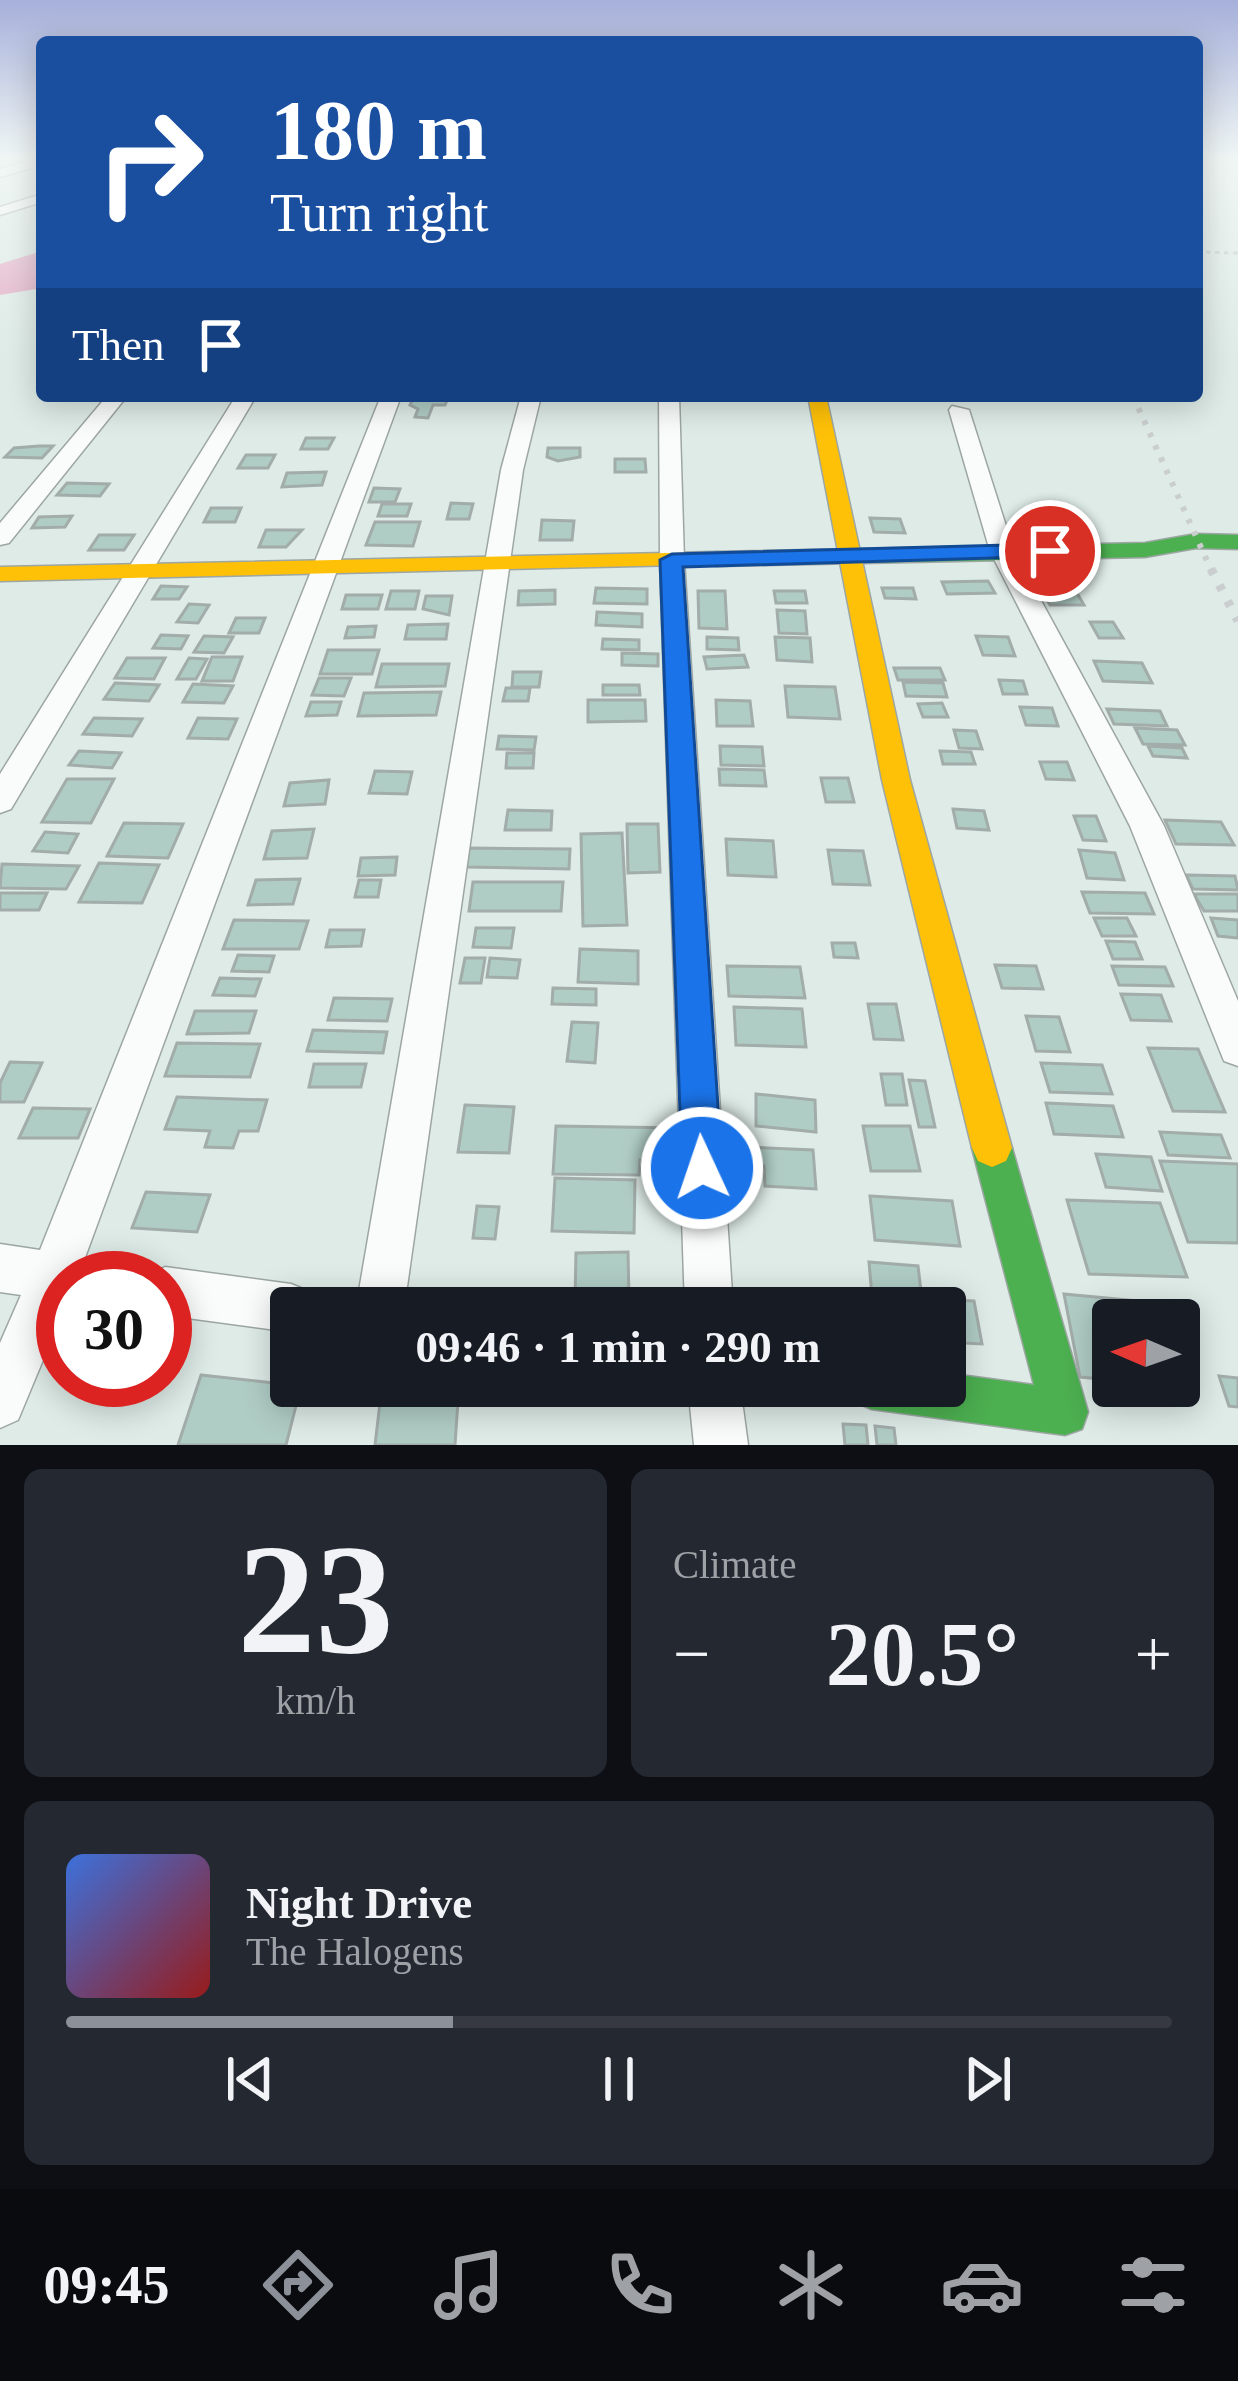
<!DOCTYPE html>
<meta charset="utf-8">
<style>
:root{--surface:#171b24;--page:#242831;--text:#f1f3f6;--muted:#9ea1a6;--line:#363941;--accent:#8c9099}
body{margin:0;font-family:Georgia,serif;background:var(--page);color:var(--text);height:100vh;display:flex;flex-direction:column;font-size:45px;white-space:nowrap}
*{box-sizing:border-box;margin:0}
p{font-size:39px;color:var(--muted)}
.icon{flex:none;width:66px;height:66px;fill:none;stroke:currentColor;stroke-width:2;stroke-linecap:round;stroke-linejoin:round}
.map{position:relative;height:1445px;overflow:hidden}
.panel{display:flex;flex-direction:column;gap:24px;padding:24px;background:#0d0f14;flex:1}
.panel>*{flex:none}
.guide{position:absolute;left:36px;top:36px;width:1167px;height:366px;border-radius:12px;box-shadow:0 6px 30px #0003;background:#1a4fa0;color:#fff;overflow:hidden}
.needle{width:78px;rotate:272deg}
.fabs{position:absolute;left:1092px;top:1299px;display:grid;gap:24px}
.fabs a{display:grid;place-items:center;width:108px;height:108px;border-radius:12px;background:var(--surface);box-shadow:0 6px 30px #0003;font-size:60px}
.speed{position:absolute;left:36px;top:1251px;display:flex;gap:24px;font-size:60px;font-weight:700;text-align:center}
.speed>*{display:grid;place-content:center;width:156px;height:156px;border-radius:50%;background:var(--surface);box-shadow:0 6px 30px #0003;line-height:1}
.speed .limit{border:18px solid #d22;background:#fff;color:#111}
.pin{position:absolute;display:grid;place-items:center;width:102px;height:102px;color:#fff;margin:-51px;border:6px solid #fff;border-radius:50%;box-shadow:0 3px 12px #0007}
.me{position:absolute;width:132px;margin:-66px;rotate:357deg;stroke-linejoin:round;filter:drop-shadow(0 0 9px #0008)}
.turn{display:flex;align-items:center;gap:42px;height:252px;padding:0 36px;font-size:54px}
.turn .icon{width:156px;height:156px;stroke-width:2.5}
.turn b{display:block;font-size:84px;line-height:102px}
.then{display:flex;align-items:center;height:114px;padding:0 36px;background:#0003;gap:24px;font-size:45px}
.big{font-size:90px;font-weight:800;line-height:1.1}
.panel .widget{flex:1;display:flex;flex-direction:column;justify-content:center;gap:18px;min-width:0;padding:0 42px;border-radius:18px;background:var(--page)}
.panel .dial{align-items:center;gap:0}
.dial b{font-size:156px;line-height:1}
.song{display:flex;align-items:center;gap:36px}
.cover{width:144px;height:144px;border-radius:18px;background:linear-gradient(135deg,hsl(220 70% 55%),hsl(0 70% 35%))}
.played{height:12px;border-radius:6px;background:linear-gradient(90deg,var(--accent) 35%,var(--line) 35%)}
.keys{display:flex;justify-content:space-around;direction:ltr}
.heat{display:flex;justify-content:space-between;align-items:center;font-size:66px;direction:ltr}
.panel .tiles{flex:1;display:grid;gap:24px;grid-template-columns:1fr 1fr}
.widget:last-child{grid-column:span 2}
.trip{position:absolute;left:270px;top:1287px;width:696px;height:120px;border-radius:12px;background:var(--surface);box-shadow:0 6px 30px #0003;font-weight:800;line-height:120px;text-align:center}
.tabs{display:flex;height:192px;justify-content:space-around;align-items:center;background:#090b0e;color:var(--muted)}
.tabs .icon{width:84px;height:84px}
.tabs .selected{color:var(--accent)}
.tabs b{font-size:54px;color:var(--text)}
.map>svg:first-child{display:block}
.water{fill:#e4abc5}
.building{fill:#b0cdc5;stroke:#a2aca9;stroke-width:3}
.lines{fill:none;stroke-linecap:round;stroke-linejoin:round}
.street-casing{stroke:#9da6a3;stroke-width:3}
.fast-casing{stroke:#9da6a3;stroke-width:3}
.slow-casing{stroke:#9da6a3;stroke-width:3}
.path{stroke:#c6cbca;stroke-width:3;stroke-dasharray:4.5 4.5;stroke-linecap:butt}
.street{fill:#fafcfb;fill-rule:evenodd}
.fast{fill:#4caf50;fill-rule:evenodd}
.slow{fill:#ffc107;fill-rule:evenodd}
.rail-far1{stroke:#cbcece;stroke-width:6;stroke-dasharray:4.5 9;stroke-linecap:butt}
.rail{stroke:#cbcece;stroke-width:9;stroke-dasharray:6 12;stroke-linecap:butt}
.route{fill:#1a73e8;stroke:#114b97;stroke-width:3}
</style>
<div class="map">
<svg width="1238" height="1445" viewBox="0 0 1238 1445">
<rect width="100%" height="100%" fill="#deebe7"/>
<!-- water -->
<path class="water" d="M42,251V288L0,295V264Z"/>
<!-- building -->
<path class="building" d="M414,396H449L445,405H433L428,418L415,417L418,409L410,405Z
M306,438H334L328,449H301Z
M39,446H53L42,458L5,457L14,448Z
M548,448H580V457L558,461L547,457Z
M246,455H275L268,468H238Z
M615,459H645L646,472H615Z
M326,472L322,485L282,487L287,473Z
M67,483L109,484L100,496L57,495Z
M374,488L400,489L395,502H369Z
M451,503L473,504L469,519H447Z
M382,504H411L407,516H378Z
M211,508H241L235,522H204Z
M72,516L65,527L32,528L39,517Z
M870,518L900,519L905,533L874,532Z
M542,520L574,521L572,540H540Z
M375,522H420L413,546L366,545Z
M266,530H302L286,547H259Z
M1043,531L1078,533L1082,544L1047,542Z
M99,535H134L124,550H89Z
M988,581L995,593L947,594L942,582Z
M1038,583H1071L1084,605H1050Z
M161,586L187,587L179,599H153Z
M596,588L647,589V604L594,603Z
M882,588H913L916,599L885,598Z
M555,590V604L518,605L519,591Z
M391,591H419L415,609H386Z
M698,591H725L727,629L699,628Z
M774,591H805L807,603H776Z
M346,595H382L378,609H342Z
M426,596H452L449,615L423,609Z
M189,604L209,605L198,623L177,622Z
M777,610L805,611L807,634L779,633Z
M597,612L642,614V627L596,625Z
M236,618H265L259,633H229Z
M1090,622H1113L1123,638H1099Z
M448,624L446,639H405L408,625Z
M376,626L374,637L345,638L348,627Z
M161,635L188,636L181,649L153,648Z
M204,636L233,637L224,653L194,652Z
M976,636L1008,637L1015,656L983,655Z
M707,637L738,638L739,650L707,649Z
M775,637L810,638L812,662L777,660Z
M603,639L639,640V650L602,649Z
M328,650H379L372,674H320Z
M622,653L658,654V666L622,665Z
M744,655L748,667L707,669L704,657Z
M212,657H242L233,681H202Z
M127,658H165L154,679L115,678Z
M189,658L207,659L196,679H177Z
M1094,661L1142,663L1152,683L1103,681Z
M382,664H449L445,686L376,687Z
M894,668H940L945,680H898Z
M513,672H541L539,687H512Z
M319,678H351L344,696L312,695Z
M999,680L1023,681L1027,694H1003Z
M903,682L943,683L947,697L906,696Z
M115,683L159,685L149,701L104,699Z
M193,684L233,686L224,703L183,702Z
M603,685H639L640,695H603Z
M785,686L835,687L840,719L788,717Z
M506,688H530L528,701H503Z
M441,692L436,715L358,716L364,693Z
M588,700H645L646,721L588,722Z
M716,700L750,701L753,726H717Z
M311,702H341L337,715L306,716Z
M942,703L948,717H923L918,704Z
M1020,707L1052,708L1058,726L1026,725Z
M1107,709L1160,711L1167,726L1114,724Z
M94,718L142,719L132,736L83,734Z
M198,718L237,719L228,739L188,738Z
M1135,728L1177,730L1185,745L1143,744Z
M954,730L976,731L982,749L959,748Z
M499,736L536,737L534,750L497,749Z
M720,746L762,747L764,766L721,765Z
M1148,746L1182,748L1187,758L1153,756Z
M79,751L121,753L112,768L69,765Z
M940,751L971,752L975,764H943Z
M507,753H534L533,768H506Z
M1040,762H1067L1074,780L1046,779Z
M719,769L764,770L766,786L720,785Z
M375,771L412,772L407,794L369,793Z
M821,778H848L854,802H826Z
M67,779H114L91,823L42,822Z
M329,780L325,804L284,806L290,783Z
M953,809L984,811L989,830L957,828Z
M508,810L552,811L551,830H505Z
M1074,816H1096L1106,841L1083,840Z
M1165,820L1221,822L1234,845L1176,844Z
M124,823L183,824L168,858L107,856Z
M627,824H658L660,872L628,873Z
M314,829L307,858L264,859L272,831Z
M45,832L78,834L68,853L33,851Z
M622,833L627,925L583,926L581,834Z
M726,839L773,841L776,877L728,875Z
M469,848L570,849L569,869L466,867Z
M828,850L863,851L870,885L833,884Z
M1079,850L1115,853L1124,880L1087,878Z
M397,857L395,875L358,876L361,858Z
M99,863L159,865L142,903L79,902Z
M2,864L79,866L66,889L0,888Z
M1186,875L1235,876L1238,890L1193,889Z
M300,879L293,904L248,905L256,880Z
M359,880H381L378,897H355Z
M473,882H563L561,911H469Z
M1082,892L1145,893L1154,914L1090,913Z
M0,893H47L39,910H0Z
M1194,894H1238V911H1204Z
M1094,918H1127L1136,936H1102Z
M1211,918L1238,920V938L1218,936Z
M234,920L308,921L299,949H223Z
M476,928H514L511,948L473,947Z
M330,930H364L361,946L326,947Z
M1106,941L1135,942L1142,959H1113Z
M832,943H855L858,958L834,957Z
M580,949L638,951V984L578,982Z
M238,955L274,956L269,972L232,971Z
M465,958H485L481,983H460Z
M490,958L520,960L517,978L487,977Z
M995,965L1036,966L1043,989L1002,988Z
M727,966L800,967L805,998L729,996Z
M1112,966L1165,967L1173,986L1119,985Z
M220,978L261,979L255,996L213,995Z
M553,988L596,989V1005L552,1004Z
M1121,994L1161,995L1171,1021L1131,1020Z
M334,998L392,999L387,1021L328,1020Z
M868,1004H896L903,1040L874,1039Z
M734,1007L802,1009L806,1047L736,1045Z
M195,1011H256L249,1033L187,1034Z
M1026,1016L1059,1017L1070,1052L1036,1051Z
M572,1022L598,1023L595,1063L567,1061Z
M313,1030L387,1032L383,1053L307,1051Z
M177,1043L260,1044L250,1077L165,1076Z
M1148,1048L1198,1049L1225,1112L1173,1111Z
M10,1062L42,1063L24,1102H0V1083Z
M1041,1063L1102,1065L1112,1094L1050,1092Z
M314,1064H366L361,1087H309Z
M881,1074H902L907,1105H886Z
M909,1080L925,1081L935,1127H919Z
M756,1094L815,1100L816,1132L756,1126Z
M177,1097L267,1100L258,1131H239L233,1148L205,1147L210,1131L165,1129Z
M1046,1103L1113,1106L1123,1137L1054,1134Z
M465,1105L514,1107L509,1153L458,1152Z
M33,1108L90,1109L78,1138H19Z
M556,1126L680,1128L681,1160H640L639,1175L553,1174Z
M863,1126H910L920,1171H871Z
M1160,1132L1221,1135L1230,1158L1168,1155Z
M748,1147L813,1150L816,1189L765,1186L764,1166H750Z
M1096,1154L1151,1157L1162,1191L1106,1187Z
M1160,1161L1238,1164V1243L1188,1242Z
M555,1178L635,1180L634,1233L552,1231Z
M146,1192L210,1195L197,1232L132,1228Z
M870,1196L952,1201L960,1246L875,1240Z
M1067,1200L1160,1203L1187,1277L1089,1274Z
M477,1206L499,1207L495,1239L473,1238Z
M628,1252L629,1299L575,1300L576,1253Z
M869,1262L918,1266L923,1308H873Z
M1064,1294L1148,1302L1153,1320H1113V1380L1080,1377Z
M929,1299L974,1301L982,1344L945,1342V1308H931Z
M201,1375L301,1386L286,1445H178Z
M1219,1376L1238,1378V1407L1229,1406Z
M382,1386H459L455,1445H375Z
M843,1424L866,1425L868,1445H845Z
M875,1426L894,1428L896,1445H877Z"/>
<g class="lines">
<!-- street casing -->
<g class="street-casing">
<path id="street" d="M42,157V165L0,177V169Z
M42,194V202L0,215V207Z
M107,396H127L9,543L0,545V523Z
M236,396H256L11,809L0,813V774Z
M381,396H401L83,1263L89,1278H63V1312L18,1420L0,1428V1343L21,1295L0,1292V1244L40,1250Z
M521,396H541L523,470L404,1308H356L501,470Z
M659,396H679L684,560L733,1308H685L660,560Z
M952,406L969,410L1014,551L1164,826L1238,1001V1066L1224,1061L1130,826L990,551L949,410Z
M165,1267L291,1284L308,1291L315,1308H291V1332L165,1315V1278H146Z
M688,1386H740L748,1445H694Z"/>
</g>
<!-- fast casing -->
<g class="fast-casing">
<path id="fast" d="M1196,534L1238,535V549L1196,548L1145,557L716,566L705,559L716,552L1145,543Z
M992,1129L1006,1135L1012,1148L1088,1412L1082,1429L1065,1435L871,1409L855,1402L848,1386H945V1373L1034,1385L972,1148L978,1135Z"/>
</g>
<!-- slow casing -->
<g class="slow-casing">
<path id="slow" d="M808,396H826L910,780L1012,1148L1006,1161L992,1167L978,1161L972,1148L882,780Z
M716,552L724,554V564L0,581V567Z"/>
</g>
<!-- path -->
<path class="path" d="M1197,252L1238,253"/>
<!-- street -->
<use href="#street" class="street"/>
<!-- fast -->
<use href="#fast" class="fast"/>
<!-- slow -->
<use href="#slow" class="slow"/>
<!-- rail-far1 -->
<path class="rail-far1" d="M1133,396L1212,572"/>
<!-- rail -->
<path class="rail" d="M1211,569L1238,621"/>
</g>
<!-- sky -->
<linearGradient id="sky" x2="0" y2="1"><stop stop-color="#a6b0da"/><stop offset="0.44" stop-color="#f0f6f4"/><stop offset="1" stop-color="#f0f6f4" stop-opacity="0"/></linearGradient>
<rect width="1238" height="358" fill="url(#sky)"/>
<!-- route -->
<path class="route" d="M1050,544L1058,546V556L683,567L722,1168L716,1182L702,1187L688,1182L682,1168L660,560L672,554Z"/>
</svg>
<div class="fabs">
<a><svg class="needle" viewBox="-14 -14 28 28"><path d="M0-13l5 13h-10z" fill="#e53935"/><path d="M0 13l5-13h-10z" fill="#9ea1a6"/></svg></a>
</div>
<div class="speed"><div class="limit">30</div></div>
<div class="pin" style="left:1050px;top:551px;background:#d93025"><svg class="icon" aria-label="arrive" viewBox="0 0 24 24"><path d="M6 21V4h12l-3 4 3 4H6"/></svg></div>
<svg class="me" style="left:702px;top:1168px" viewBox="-20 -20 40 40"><circle r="17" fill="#1a73e8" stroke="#fff" stroke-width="3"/><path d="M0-11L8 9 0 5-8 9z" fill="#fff"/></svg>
<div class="trip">09:46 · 1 min · 290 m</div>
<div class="guide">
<div class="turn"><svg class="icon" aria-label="right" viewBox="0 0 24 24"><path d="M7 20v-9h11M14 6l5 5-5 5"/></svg><div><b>180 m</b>Turn right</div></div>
<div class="then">Then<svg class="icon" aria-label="arrive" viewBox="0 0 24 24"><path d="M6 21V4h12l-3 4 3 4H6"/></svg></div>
</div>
</div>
<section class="panel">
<div class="tiles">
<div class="widget dial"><b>23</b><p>km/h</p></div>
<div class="widget"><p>Climate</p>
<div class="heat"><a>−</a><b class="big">20.5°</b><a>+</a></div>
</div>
<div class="widget">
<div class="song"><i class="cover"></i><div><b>Night Drive</b><p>The Halogens</p></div></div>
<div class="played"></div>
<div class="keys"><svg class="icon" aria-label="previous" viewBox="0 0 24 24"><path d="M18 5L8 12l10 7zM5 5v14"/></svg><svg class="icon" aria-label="pause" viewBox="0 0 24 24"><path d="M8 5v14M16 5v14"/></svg><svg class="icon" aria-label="next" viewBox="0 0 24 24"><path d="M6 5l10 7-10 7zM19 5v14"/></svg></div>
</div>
</div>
</section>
<nav class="tabs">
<b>09:45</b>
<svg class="icon selected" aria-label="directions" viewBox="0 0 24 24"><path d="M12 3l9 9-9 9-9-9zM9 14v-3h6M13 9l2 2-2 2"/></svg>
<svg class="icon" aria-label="music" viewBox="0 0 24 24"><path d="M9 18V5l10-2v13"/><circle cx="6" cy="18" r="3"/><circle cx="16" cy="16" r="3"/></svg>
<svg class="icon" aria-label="phone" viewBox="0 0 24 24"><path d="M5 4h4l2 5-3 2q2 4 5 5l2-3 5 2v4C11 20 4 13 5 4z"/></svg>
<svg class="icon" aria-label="climate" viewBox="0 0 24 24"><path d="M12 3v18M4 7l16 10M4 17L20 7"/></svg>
<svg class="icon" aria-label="car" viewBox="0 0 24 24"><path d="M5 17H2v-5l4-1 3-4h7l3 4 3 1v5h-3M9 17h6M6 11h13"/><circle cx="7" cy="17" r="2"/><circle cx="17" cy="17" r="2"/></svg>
<svg class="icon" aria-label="filters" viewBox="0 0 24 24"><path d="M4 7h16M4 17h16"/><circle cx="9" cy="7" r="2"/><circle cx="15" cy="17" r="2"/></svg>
</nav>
